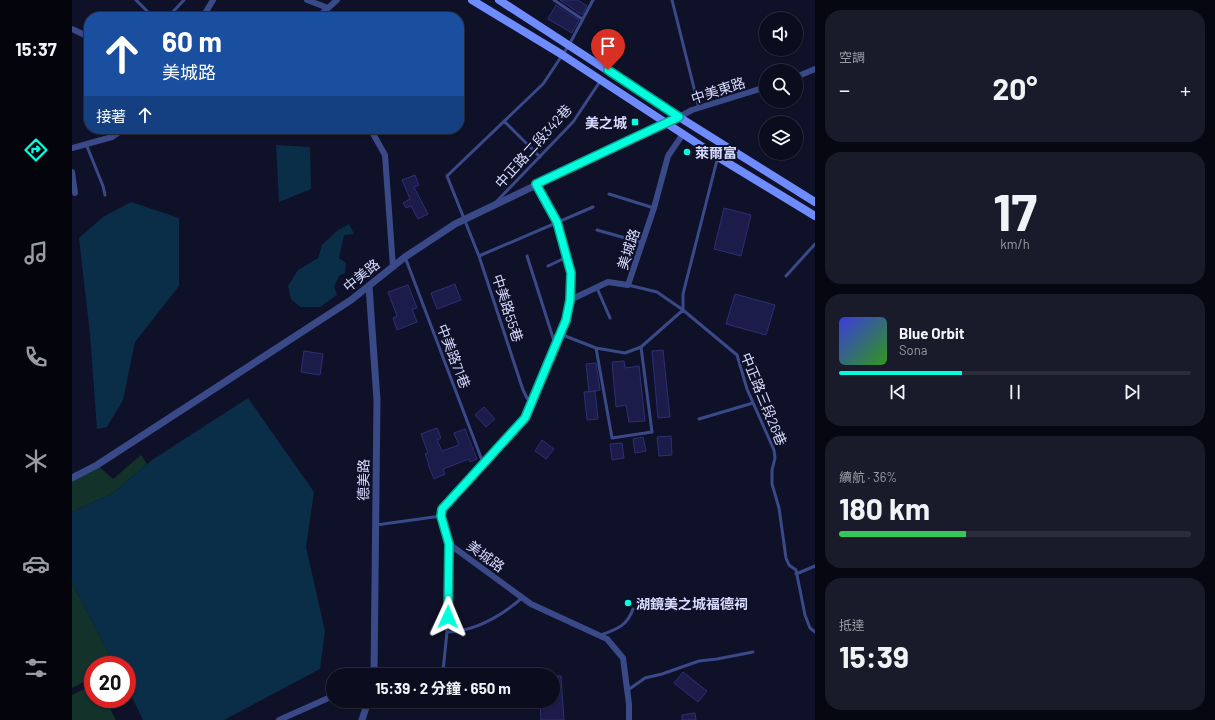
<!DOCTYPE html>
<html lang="zh-TW">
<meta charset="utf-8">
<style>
:root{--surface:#0b0d1e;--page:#191b2b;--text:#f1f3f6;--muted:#9a9ca4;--line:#2b2d3c;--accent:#03ffde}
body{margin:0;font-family:Barlow,"Noto Sans TC",sans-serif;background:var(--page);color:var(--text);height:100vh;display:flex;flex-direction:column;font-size:15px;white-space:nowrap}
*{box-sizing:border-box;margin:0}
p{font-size:13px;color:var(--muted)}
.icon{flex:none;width:22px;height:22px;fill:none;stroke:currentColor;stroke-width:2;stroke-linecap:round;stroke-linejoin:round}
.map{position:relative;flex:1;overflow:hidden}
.side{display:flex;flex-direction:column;gap:10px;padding:10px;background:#060710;width:400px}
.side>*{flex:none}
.top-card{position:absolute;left:12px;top:12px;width:380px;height:122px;border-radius:16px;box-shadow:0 1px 3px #0004,0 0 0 1px var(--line);background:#1a4fa0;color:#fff;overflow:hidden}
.controls{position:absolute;left:687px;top:12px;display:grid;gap:8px}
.controls a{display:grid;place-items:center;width:44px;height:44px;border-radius:50%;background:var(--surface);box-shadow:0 1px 3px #0004,0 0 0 1px var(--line);font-size:20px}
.speed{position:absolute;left:12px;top:656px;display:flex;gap:8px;font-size:20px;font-weight:700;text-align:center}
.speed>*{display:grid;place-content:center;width:52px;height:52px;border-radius:50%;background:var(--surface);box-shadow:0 1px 3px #0004,0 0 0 1px var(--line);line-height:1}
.speed .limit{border:6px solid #d22;background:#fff;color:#111}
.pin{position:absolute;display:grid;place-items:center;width:34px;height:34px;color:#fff;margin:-41px -17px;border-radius:50% 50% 50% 0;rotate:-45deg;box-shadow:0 0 4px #0007}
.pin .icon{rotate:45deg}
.me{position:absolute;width:44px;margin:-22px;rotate:1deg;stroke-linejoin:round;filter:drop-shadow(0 0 3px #0008)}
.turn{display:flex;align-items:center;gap:14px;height:84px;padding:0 12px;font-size:18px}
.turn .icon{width:52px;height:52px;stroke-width:2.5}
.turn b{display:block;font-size:28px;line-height:34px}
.then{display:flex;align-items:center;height:38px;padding:0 12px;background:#0003;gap:8px;font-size:15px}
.big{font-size:30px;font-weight:700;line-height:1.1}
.side .card{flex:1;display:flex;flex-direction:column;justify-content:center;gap:6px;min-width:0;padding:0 14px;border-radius:16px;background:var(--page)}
.side .dial{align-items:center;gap:0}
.dial b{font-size:52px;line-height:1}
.song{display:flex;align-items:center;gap:12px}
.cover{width:48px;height:48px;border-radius:6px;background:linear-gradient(135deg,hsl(240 70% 55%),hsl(110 70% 35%))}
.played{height:4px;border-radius:2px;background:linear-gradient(90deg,var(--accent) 35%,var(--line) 35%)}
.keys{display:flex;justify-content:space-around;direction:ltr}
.heat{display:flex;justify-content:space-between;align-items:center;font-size:22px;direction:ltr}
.charge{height:6px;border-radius:3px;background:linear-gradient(90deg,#34c759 36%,var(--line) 0)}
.trip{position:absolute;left:254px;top:668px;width:234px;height:40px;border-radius:20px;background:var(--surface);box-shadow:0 1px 3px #0004,0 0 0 1px var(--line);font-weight:700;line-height:40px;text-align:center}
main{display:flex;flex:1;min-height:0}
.tab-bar{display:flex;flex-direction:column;width:72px;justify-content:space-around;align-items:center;background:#04050c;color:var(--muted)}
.tab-bar .icon{width:28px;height:28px}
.tab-bar .selected{color:var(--accent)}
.tab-bar b{font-size:18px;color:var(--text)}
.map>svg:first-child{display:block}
.green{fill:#12322a}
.water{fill:#0a2e47}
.building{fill:#1b1c49;stroke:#2d2f76}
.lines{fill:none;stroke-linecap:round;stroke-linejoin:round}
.service{stroke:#3a4988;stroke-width:3}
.minor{stroke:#3a4988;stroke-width:6}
.tertiary{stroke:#3a4988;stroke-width:7}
.secondary{stroke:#6e8bff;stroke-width:8}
.route-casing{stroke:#02a690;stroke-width:10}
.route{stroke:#03ffde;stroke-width:7}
.poi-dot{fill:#03ffde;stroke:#0f1128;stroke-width:1.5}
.labels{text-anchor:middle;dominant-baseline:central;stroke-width:4;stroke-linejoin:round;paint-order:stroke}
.street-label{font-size:14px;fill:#d7dbff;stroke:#0f1128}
.poi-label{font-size:14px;font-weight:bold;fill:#d7dbff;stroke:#0f1128;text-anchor:start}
</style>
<main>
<nav class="tab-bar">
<b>15:37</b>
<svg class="icon selected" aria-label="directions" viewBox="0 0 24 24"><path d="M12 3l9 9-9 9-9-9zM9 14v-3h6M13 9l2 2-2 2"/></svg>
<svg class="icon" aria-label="music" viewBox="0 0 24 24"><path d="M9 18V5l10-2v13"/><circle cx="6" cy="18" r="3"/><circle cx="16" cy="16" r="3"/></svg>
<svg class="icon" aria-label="phone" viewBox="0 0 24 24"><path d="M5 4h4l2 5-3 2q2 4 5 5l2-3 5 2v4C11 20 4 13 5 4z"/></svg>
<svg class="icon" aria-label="climate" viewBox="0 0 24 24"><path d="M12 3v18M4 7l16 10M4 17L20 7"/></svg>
<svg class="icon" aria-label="car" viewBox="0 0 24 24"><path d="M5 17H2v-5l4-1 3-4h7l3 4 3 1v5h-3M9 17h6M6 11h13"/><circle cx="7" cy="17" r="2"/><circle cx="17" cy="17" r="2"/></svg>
<svg class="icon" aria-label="filters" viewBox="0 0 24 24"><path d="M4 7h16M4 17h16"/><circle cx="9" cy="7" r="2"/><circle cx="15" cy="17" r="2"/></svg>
</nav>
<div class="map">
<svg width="743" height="720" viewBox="0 0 743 720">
<rect width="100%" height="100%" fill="#0f1128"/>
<!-- green -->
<path class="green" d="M69,455L75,464L41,493L0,512V478L25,465L41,479Z
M0,583L43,665H21V677L0,688Z
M21,685V699H33L44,720H0V695Z"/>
<!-- water -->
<path class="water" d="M204,145L238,147L239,189L207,202Z
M59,202L107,218V286L63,342L51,400L35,427L25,429L18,334L7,238L31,217Z
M277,224L282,234L272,235L267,258L274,263L273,273L267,276L262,287L265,295L248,307H228L219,299L216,286L226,270L246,258L250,245L265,231Z
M176,398L242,492L234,547L253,631L248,669L152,720H71L55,687V665H43L0,583V512L41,493L80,460Z"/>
<!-- building -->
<path class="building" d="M488,0H506L515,6L510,15Z
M484,5L507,20L500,33L476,19Z
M343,175L347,185L342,187L356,214L346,219L339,206L334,208L331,203L338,199L330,180Z
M652,208L679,215L669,256L642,249Z
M383,284L389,300L365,309L359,293Z
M336,285L345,308L340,309L345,322L325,330L321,318L325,316L316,292Z
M663,294L703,305L694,335L654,324Z
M591,350L598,417L586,418L580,351Z
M232,351L251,354L248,375L229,372Z
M552,361L553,368L567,366L573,421L557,422L554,405L544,407L540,362Z
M524,363L528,390L517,392L514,364Z
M523,391L526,419L515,420L512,392Z
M412,407L423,419L414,427L403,415Z
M365,428L369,438L365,440L370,451L387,445L382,433L393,429L405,459L398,462L397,459L371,469L373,474L362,479L356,464H357L353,454L356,453L349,434Z
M599,436L600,455L587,456L585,437Z
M571,437L574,451L563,453L561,439Z
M470,440L482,449L474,459L463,451Z
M550,443L552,458L540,460L538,444Z
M611,672L635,691L626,702L602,683Z
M481,676H489L492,720H469L468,701H481Z
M623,713L624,720H610V715Z"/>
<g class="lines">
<!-- service -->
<path class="service" d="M64,0L81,17
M482,0L510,19
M600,0L627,108
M96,17L112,0
M432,121L468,157
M14,144L31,186L33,195
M465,186L485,222L495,257L499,273L498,299
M537,194L582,208
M425,201L501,122L529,80
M525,230L571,243
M407,256L521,207
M455,256L483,344
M333,257L411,463
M476,266L495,257
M714,276L743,244
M556,285L585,292L611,310L665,355L675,389L702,450L703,458L700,470V484L707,508L714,558L717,565L724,570L733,615L738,628L743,632
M525,288L538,318
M611,310V294L644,164L646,157L653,146
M488,334L524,348L553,353L569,347L611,310
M524,348L540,438L580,432L569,347
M460,402L455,398L451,390L407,256L375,176L471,84L497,45L521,0
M627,419L681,403
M304,525L369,516
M724,574L743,566
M375,632C404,631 429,616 450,598
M529,635C545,629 555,626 561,609
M371,671L375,632L377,544
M556,690L573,678L590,674L627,661L645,659L681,652"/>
<!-- minor -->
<path class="minor" d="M235,0L256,8
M131,17L141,0
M246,17L265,0
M0,29L17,37
M724,77L743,69
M607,117L620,110L694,87
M297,129L299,130L313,155L321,267
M116,132L118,129
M0,148L40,137L52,129
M0,172L3,193
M207,720L261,696
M557,720V704L551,658L535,639L459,604L377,544L369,516L370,509L453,418L494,320L498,300L536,282L556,285L582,208L596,156L611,134"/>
<!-- tertiary -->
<path class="tertiary" d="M297,286L305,400L302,675
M0,478L25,465L279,300L333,257L383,224L566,136L607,117
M290,720L296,701"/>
<!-- secondary -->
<path class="secondary" d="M400,0L489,54L646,157L743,216
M427,0L607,117L743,202"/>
</g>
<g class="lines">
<!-- route casing -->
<g class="route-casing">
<path id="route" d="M376,617L377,544L369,516L370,509L453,418L494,320L498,300L499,273L485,222L464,184L566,136L607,117L536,70"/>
</g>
<!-- route -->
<use href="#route" class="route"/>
</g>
<!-- markers -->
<g class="poi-dot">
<rect x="559" y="118" width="8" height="8" rx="2"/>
<circle cx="615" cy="152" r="4"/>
<circle cx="556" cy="603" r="4"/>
</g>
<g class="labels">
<!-- street labels -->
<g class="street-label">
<text transform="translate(646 90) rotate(-18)">中美東路</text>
<text transform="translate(461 146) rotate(-48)">中正路二段342巷</text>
<text transform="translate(556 249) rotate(-72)">美城路</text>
<text transform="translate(289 275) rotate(-39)">中美路</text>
<text transform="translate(436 308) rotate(72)">中美路55巷</text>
<text transform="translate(382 356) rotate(69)">中美路71巷</text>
<text transform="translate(692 399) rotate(68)">中正路三段26巷</text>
<text transform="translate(291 480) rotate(-89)">德美路</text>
<text transform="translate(414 556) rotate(36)">美城路</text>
</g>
<!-- poi labels -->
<g class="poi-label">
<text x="555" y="122" text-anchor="end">美之城</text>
<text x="623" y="152">萊爾富</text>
<text x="564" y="603">湖鏡美之城福德祠</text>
</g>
</g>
</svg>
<div class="controls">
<a><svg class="icon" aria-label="sound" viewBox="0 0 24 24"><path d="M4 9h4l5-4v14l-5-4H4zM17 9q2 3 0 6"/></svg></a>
<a><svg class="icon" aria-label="search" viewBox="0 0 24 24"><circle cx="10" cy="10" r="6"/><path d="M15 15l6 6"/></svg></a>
<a><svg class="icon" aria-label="layers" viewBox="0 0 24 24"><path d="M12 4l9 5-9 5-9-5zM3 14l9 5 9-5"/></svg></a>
</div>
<div class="speed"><div class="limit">20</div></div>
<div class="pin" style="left:536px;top:70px;background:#d93025"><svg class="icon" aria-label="arrive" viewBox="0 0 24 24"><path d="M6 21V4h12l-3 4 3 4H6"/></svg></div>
<svg class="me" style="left:376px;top:617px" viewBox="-20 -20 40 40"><path d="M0-17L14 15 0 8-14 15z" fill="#03ffde" stroke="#fff" stroke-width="4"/></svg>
<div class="trip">15:39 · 2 分鐘 · 650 m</div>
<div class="top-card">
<div class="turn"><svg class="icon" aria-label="ahead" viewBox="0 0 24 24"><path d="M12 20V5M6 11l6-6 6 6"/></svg><div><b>60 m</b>美城路</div></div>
<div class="then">接著<svg class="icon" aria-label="ahead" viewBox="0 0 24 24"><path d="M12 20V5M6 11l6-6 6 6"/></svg></div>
</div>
</div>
<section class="side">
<div class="card"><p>空調</p>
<div class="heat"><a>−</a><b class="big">20°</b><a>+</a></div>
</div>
<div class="card dial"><b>17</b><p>km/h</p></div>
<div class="card">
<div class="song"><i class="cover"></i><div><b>Blue Orbit</b><p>Sona</p></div></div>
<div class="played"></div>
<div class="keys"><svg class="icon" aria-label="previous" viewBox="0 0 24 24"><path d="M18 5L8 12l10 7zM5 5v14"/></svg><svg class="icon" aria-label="pause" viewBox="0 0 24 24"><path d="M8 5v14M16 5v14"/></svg><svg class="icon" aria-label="next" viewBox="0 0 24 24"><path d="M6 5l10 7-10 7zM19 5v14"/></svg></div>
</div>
<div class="card"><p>續航 · 36%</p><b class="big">180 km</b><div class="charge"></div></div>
<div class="card"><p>抵達</p><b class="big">15:39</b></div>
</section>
</main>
